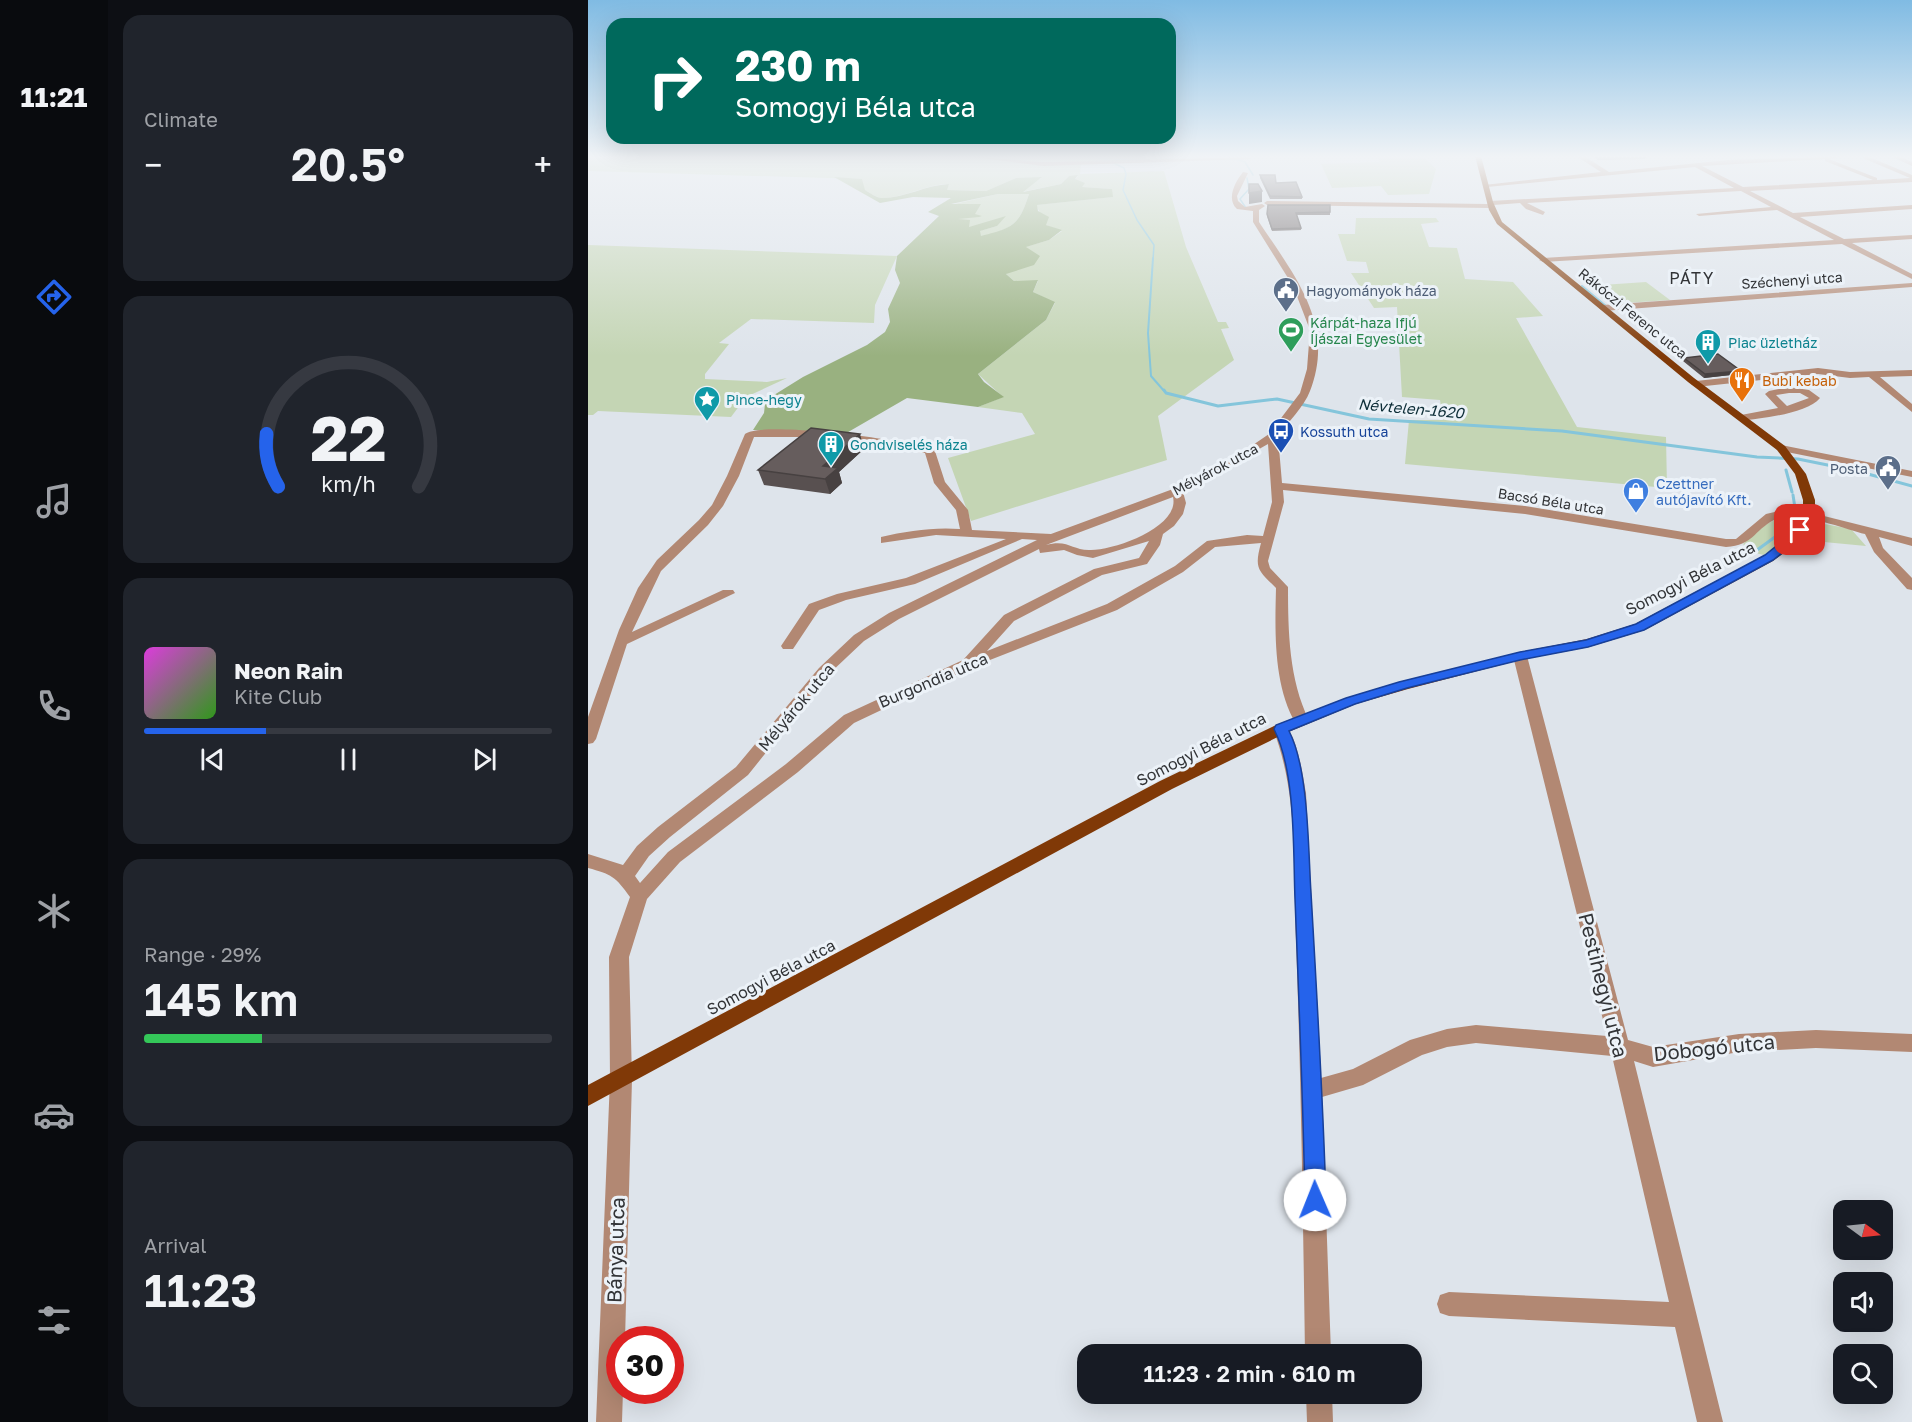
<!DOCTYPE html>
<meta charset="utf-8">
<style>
:root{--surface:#171b24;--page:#20242c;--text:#f1f3f6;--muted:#9ea1a6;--line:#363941;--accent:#2563eb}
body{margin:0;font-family:"Golos Text",sans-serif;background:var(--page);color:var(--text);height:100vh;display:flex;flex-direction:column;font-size:22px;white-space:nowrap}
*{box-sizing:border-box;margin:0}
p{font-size:20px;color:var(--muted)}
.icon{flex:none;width:33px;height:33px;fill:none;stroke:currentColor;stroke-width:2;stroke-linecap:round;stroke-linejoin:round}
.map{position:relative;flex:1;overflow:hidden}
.side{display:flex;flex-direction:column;gap:15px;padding:15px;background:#0d0f14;width:480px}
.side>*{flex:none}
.top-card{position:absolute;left:18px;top:18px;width:570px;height:126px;border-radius:18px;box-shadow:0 6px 24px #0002;background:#00695c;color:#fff;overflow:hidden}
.needle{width:39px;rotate:105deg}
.buttons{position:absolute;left:1245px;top:1200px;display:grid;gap:12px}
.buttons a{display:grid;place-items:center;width:60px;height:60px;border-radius:12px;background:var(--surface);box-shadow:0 6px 24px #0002;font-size:30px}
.speed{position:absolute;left:18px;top:1326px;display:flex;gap:12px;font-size:30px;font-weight:700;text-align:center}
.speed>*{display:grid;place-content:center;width:78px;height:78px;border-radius:50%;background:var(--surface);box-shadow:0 6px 24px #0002;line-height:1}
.speed .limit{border:9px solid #d22;background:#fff;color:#111}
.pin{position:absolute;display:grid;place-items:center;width:51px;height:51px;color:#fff;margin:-26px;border-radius:12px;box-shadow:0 3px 9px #0006}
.me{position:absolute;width:66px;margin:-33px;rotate:359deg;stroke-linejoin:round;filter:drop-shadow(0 0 4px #0008)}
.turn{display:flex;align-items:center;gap:21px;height:126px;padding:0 30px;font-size:27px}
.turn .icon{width:78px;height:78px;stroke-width:2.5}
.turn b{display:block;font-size:42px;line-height:51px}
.big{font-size:45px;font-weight:600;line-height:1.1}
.side .widget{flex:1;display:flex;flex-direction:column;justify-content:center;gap:9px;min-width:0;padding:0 21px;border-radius:18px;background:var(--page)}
.side .dial{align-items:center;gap:0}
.dial svg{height:156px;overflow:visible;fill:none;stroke:var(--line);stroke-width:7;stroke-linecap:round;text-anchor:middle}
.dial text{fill:var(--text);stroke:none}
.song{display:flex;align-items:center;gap:18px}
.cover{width:72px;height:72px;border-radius:9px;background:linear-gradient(135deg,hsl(300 70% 55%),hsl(110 70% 35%))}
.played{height:6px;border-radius:3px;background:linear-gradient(90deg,var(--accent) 30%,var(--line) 30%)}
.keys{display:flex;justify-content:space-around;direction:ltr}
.heat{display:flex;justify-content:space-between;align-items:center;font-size:33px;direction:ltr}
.charge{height:9px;border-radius:4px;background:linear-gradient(90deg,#34c759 29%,var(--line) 0)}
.trip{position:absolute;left:489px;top:1344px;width:345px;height:60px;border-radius:18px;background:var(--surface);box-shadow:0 6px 24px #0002;font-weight:600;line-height:60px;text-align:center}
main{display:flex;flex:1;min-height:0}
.tab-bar{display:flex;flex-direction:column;width:108px;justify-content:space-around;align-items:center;background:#090b0e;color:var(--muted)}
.tab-bar .icon{width:42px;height:42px}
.tab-bar .selected{color:var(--accent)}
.tab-bar b{font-size:27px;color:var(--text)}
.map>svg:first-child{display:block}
.green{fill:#c4d5b4}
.forest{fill:#99b180;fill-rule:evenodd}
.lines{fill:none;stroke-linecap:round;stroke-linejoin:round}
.stream-far2{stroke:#84c5db;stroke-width:1.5}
.stream-far1{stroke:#84c5db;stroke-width:2}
.stream{stroke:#84c5db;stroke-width:3}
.minor{fill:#b28873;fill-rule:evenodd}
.major{fill:#803907;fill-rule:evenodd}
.wall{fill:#585050}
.shaded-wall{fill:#474141}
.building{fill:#665d5d;stroke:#474141;stroke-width:1.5}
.route{fill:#2563eb;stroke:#184099;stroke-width:1.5}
.labels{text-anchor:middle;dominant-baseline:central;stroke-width:6;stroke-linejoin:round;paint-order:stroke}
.far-street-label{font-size:14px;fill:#323437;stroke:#ecf2f8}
.far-service-label{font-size:14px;fill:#4e5e75;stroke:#ecf2f8;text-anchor:start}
.far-leisure-label{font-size:14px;fill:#27864d;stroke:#ecf2f8;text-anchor:start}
.far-culture-label{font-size:14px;fill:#0d838f;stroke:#ecf2f8;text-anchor:start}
.far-food-label{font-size:14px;fill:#c56008;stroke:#ecf2f8;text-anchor:start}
.far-transit-label{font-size:14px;fill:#164399;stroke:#ecf2f8;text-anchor:start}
.far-shop-label{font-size:14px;fill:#366cbe;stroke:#ecf2f8;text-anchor:start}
.far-water-label{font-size:15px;font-style:italic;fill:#0e2e38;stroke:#ecf2f8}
.far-quarter-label{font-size:16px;letter-spacing:1.5px;fill:#323437;stroke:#ecf2f8}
.street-label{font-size:16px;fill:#323437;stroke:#ecf2f8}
.near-street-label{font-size:20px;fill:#323437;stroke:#ecf2f8}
</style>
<main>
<nav class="tab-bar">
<b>11:21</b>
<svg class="icon selected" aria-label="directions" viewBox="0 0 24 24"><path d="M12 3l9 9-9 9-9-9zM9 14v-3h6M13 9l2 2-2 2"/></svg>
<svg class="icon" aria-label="music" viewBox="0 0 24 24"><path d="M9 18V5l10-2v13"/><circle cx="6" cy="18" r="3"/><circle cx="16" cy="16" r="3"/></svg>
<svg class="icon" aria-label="phone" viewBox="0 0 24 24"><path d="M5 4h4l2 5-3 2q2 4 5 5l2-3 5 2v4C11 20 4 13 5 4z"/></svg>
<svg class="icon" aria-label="climate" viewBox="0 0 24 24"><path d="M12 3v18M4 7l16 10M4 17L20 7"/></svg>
<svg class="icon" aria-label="car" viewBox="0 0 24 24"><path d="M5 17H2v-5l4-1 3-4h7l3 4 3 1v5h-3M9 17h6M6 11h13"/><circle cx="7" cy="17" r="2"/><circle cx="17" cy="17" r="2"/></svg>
<svg class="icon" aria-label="filters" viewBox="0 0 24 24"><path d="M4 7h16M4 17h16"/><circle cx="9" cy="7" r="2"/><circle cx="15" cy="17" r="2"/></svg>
</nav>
<section class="side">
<div class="widget"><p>Climate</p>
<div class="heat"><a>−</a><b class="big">20.5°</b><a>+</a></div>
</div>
<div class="widget dial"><svg viewBox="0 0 100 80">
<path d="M14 69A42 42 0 1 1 86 69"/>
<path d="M14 69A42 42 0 0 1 8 42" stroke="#2563eb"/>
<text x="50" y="56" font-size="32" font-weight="700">22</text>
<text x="50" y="72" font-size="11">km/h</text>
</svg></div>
<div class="widget">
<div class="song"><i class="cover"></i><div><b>Neon Rain</b><p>Kite Club</p></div></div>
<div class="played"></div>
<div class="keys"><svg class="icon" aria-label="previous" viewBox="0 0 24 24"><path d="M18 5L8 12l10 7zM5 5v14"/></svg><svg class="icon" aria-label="pause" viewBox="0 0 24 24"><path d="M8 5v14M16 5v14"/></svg><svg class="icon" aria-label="next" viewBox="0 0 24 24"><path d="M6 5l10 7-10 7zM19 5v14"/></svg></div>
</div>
<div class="widget"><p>Range · 29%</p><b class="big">145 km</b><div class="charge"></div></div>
<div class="widget"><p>Arrival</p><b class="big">11:23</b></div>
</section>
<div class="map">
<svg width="1324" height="1422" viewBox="0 0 1324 1422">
<rect width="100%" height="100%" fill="#dee4eb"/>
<!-- green -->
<path class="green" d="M0,156H580V160L493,162L492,174L576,171L598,247L630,322H638L641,328L633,329L646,360L570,416L579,460L383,521L360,458L447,434L434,413L390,407L415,397L390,374L458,320L467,303L445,292L450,281H426L418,274L437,247L461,240L474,231L458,225L448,205L524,197V189L493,187L487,179L490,176H481L473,184L433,192L453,178H428L398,191L358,190L361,184C338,184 317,198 294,198C288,198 282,192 276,190L274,179L0,171Z
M789,156H835L848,169L841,194L800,195L793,186L744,188L733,164L792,162Z
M410,194H441C431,226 424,228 393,237L391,231L409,226L380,227L369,219L373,217H391L362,205Z
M768,218H848L851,222L833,224L841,247L869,248L877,279L925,282L955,316L928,318L989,427L1078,437L1079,488L817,464L821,420H855L852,400L814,397L809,307L786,308L763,273H781L778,262L759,261L750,234H767Z
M0,245L309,256L287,305L286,323L163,319L131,343L141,344L117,374V379L179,382L199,378L158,397L143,417L10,411L5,415H0Z
M1058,282L1082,300L1022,304L999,286Z
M1208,515L1210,524C1196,539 1193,543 1176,555L1163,552L1155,544C1173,528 1183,517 1208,515Z
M1226,522L1263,529L1278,546L1215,540Z"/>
<!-- forest -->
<path class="forest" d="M490,175L487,179L497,183L494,187L524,189L525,197L449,205L450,211L461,217L458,225L474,230L461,240L438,247L452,256L446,265L418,274L426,281L450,280L445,292L467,302L458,320L390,374L396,382L416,397L390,407L319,398L255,435L212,431L165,430L176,413L177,404L186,395L215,377L279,345L297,332L302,322L300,309L312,283L307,270L309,256L351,216L340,212L363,198L325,197L292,203L246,177L274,179L277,190C282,193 289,198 294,198C317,198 338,185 361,184L359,190L398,191L428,178L454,177L435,192L473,184L481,176ZM410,194H441C431,226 424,228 393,236L392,231L409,226L418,216L381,227L382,220L370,219L391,217L394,216L387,214L393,204H363Z"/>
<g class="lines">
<!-- stream-far2 -->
<path class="stream-far2" d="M480,156L540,160L634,156
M637,156L657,162L665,175
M517,159L536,168L538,174L535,190L549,220L566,245L565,260
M658,208L652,199L661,189L659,178"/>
<!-- stream-far1 -->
<path class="stream-far1" d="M565,258L560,333L563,376L577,392
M994,286L1018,306"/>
<!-- stream -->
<path class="stream" d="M576,390L578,393L630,406L689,399L781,419L974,431L1169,457L1210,459L1269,471L1324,486
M1198,470L1204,492
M1205,495L1207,508
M1165,553L1191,534L1207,516"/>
<!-- minor -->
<path class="minor" d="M376,156L455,162L660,157L663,159L455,166Z
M988,156H996L1021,172L1140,160L1262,156L1241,159L1289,178V180L1322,178L1270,156H1279L1324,175V182L1162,191L1205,213L1324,205V209L1212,217L1256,239L1324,235V239L1264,243L1324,274V279L1254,244L955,262L951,260L955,258L1246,240L1189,210L1111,216L1108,214L1183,207L1153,191L939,203L957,212L955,215L938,209L932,203L905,205L902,208L679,205L676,203L679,201L899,204L902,201L1146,188L1107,167L899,187L896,185L1013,172ZM1237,159V161L1285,180L1155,187L1114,166Z
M1302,156H1311L1324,162V166Z
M655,172L660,173L649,196L650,201L657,207L674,204L677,206L671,210V222C706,275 748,324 722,391C716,407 700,422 690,436L694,483L937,506L1138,539H1148L1178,514L1204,508L1324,538V546L1291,537L1295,548L1324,578V590L1319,589L1286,552L1277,534C1254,528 1206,509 1186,520C1165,531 1166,545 1138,547L937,514L695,490L696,502L680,561L682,568L700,587C700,631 701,680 721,720L718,724H708C685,685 687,631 688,588C670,570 666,569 673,543L627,547L595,572L529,610L384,667L266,723L210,772L92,862L59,899L41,957L44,1079L37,1340H32V1390H35L34,1422H8L22,1079L21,957L42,897C28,877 23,874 0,868V854L35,865L49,846L70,827L148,767L231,668L266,635L301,613L449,540L434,539L327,584L258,600L231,610L205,649H195L193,646L221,604L249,594L318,578L418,539L348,535L293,543V537C319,531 345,527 372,529L368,510L346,483L337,453L224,437H166L151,476L135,506L120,525L73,571L44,632L135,590H145L147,593L39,644L8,739L5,743L0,744V717L31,630L50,588L69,560L111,520L124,505L139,476L157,434C175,420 318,441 346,448L357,482L380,510L384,530L463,534L585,489L659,449L681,434L712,393L719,369L722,330L705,286L665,222V211L649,209C638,199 647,182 655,172ZM680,444L684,502L675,536L659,535L619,541L587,566L519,604L399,651L426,621L514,575L559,564L572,545L575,534L586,526L595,514L598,503L595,492ZM585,497C592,527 527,550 503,550C484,551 481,539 458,545ZM561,541L551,558L506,569L416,615L375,660L256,715L198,764L80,852L52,883L47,876L61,856L82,837L160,775L241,674L276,641L311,619L451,549L452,553L476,550L489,555L505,558Z
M1324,283V287L1015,311L1011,308L1015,305Z
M1230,368L1262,372L1324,370V376L1292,377L1324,404V412L1281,377L1262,378L1230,374L1108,387L1103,384L1108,381Z
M1201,387L1221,390L1232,398C1219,414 1174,418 1153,421L1148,418L1153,415L1190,408L1177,394L1181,391ZM1201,393H1212L1221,398L1199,406L1188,395Z
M1193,445L1324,471V477L1189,450L1188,448Z
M932,652L939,656L1040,1040L1065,1047L1151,1034L1228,1030L1324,1034V1052L1228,1048L1151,1052L1065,1067L1046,1061L1135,1422H1109L1087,1327L861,1316L852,1313L849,1304L852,1295L861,1292L1081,1302L1024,1056L888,1043L859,1047L834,1055L775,1085L734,1097L743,1354H717C715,1216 713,1078 708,940C705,870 711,795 685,729L693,724C709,728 715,778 718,793L733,1078L765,1069L822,1040L859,1029L888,1025L1019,1036L925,656Z
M718,1394H744L745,1422H719Z"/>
<!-- major -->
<path class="major" d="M887,156H893L905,202L914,222L1106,378L1197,446L1218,474L1227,500V517L1205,546L1185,561L1057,630L1001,647L932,660L820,689L768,704L698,733L584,789L0,1106V1085L572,781L688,725L758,698L811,682L932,652L999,639L1047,624L1177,555L1197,540L1215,517V500L1207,474L1189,450L1100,382L909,224L901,210Z"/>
</g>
<!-- wall -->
<path class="wall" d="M1005,156H1058L1057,159L1010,160Z
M672,175L714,197V199H682L672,178Z
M680,205H742V215H709L713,228V230L684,231L679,216Z
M1096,358L1152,374L1116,378L1095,361Z
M276,449L251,472L254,483L242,494L176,485L170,470Z"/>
<!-- shaded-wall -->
<path class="shaded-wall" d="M674,191V202L661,204V193Z
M1153,371L1152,374L1116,378L1117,374Z
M272,434L276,449L251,472L254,483L242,494L237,479L235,466Z"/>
<!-- building -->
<path class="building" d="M672,175H687L688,183L708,182L714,197L682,196Z
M661,184H670L674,191L661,193Z
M680,205H742V212L708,213L713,228L684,229L679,214Z
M1130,354L1153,371L1117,374L1096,358Z
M223,428L272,434L235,466L250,468L237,479L170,470Z"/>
<!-- sky -->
<linearGradient id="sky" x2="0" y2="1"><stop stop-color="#80bbe3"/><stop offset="0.44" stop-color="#f0f3f6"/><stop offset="1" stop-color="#f0f3f6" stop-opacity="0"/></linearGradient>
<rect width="1324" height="356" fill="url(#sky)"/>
<!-- route -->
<path class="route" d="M1212,527L1216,528V533L1205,545L1185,560L1056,630L1000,647L932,660L819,688L767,704L701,731C721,770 720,848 723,893C729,996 735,1098 738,1200L734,1208L727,1211L720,1208L717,1200C715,1100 711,1000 707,899C705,849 708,773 686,729L688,725L758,698L811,682L932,652L998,640L1048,624L1177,555Z"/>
<!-- icons -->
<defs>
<g id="civic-pin" transform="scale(1.35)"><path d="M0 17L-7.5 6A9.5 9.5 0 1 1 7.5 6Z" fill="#5c6f8a" stroke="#ecf2f8"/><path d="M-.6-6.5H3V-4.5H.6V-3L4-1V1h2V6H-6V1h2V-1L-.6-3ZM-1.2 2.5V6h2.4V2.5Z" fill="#fff"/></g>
<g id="stadium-pin" transform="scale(1.35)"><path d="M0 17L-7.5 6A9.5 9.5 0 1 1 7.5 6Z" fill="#2e9e5b" stroke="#ecf2f8"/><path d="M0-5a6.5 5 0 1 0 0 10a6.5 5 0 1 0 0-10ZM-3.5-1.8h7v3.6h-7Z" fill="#fff"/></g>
<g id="building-pin" transform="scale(1.35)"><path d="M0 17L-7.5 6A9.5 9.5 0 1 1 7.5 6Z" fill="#0f9aa8" stroke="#ecf2f8"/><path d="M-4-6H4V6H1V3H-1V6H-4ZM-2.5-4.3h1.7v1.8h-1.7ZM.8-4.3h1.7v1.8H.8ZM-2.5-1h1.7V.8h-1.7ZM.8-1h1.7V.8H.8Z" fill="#fff"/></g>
<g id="restaurant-pin" transform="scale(1.35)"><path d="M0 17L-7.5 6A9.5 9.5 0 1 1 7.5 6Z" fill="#e8710a" stroke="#ecf2f8"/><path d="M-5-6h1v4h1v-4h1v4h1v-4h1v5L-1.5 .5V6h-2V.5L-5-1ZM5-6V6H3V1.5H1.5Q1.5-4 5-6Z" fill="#fff"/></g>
<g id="sight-pin" transform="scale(1.35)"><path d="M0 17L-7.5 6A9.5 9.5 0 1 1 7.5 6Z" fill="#0f9aa8" stroke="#ecf2f8"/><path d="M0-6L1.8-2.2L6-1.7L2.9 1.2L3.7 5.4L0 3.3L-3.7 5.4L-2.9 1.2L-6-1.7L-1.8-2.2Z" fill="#fff"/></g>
<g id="bus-pin" transform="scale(1.35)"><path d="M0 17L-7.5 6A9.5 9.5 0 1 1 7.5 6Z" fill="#1a4fb4" stroke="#ecf2f8"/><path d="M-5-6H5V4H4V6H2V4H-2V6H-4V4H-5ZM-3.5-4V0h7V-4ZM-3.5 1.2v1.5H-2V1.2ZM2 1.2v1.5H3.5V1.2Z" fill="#fff"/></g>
<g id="shop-pin" transform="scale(1.35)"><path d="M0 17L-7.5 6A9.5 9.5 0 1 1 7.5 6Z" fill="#3f7fe0" stroke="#ecf2f8"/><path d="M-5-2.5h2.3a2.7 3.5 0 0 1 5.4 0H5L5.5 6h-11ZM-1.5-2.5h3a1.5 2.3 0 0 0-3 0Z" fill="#fff"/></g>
</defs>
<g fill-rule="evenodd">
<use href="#civic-pin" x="698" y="290"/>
<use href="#stadium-pin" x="703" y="330"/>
<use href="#building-pin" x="1120" y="342"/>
<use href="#restaurant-pin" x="1154" y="380"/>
<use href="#sight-pin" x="119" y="399"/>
<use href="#bus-pin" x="693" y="431"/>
<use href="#building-pin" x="243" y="444"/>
<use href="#civic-pin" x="1300" y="468"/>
<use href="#shop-pin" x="1048" y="491"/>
</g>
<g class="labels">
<!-- far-street labels -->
<g class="far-street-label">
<text transform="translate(1204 280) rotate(-4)">Széchenyi utca</text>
<text transform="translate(1045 313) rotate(39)">Rákóczi Ferenc utca</text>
<text transform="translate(627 469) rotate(-28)">Mélyárok utca</text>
<text transform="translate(963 501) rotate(9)">Bacsó Béla utca</text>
</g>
<!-- far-service labels -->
<g class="far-service-label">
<text x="718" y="290">Hagyományok háza</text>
<text x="1280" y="468" text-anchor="end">Posta</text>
</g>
<!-- far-leisure labels -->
<g class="far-leisure-label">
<text x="722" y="322">Kárpát-haza Ifjú<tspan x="722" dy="16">Íjászai Egyesület</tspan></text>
</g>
<!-- far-culture labels -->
<g class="far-culture-label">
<text x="1140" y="342">Piac üzletház</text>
<text x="138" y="399">Pince-hegy</text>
<text x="262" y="444">Gondviselés háza</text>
</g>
<!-- far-food labels -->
<g class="far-food-label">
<text x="1174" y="380">Bubi kebab</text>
</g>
<!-- far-transit labels -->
<g class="far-transit-label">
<text x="712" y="431">Kossuth utca</text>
</g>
<!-- far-shop labels -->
<g class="far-shop-label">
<text x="1068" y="483">Czettner<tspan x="1068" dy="16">autójavító Kft.</tspan></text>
</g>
<!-- far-water labels -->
<g class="far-water-label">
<text transform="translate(823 408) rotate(5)">Névtelen-1620</text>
</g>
<!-- far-quarter labels -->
<g class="far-quarter-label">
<text x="1104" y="278">PÁTY</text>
</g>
<!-- street labels -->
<g class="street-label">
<text transform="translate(1102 578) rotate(-27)">Somogyi Béla utca</text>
<text transform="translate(345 680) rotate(-23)">Burgondia utca</text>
<text transform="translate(208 707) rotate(-50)">Mélyárok utca</text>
<text transform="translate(613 749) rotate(-27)">Somogyi Béla utca</text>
<text transform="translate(183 977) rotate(-28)">Somogyi Béla utca</text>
</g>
<!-- near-street labels -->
<g class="near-street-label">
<text transform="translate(1016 985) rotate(76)">Pestihegyi utca</text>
<text transform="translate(1126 1047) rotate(-6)">Dobogó utca</text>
<text transform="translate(27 1250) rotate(-88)">Bánya utca</text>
</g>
</g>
</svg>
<div class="buttons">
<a><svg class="needle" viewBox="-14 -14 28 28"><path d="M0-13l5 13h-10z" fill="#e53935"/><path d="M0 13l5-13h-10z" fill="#9ea1a6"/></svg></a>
<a><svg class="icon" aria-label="sound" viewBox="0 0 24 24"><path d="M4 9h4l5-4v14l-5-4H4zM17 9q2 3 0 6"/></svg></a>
<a><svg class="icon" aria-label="search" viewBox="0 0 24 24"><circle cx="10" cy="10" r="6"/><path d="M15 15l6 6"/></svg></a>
</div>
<div class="speed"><div class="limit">30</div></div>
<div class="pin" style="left:1212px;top:530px;background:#d93025"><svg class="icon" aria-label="arrive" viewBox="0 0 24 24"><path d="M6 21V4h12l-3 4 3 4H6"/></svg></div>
<svg class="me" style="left:727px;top:1200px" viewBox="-20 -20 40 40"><circle r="19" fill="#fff"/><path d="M0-13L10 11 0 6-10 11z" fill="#2563eb"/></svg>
<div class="trip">11:23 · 2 min · 610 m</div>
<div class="top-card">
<div class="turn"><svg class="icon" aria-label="right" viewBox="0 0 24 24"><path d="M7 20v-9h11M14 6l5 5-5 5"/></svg><div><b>230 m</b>Somogyi Béla utca</div></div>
</div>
</div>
</main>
